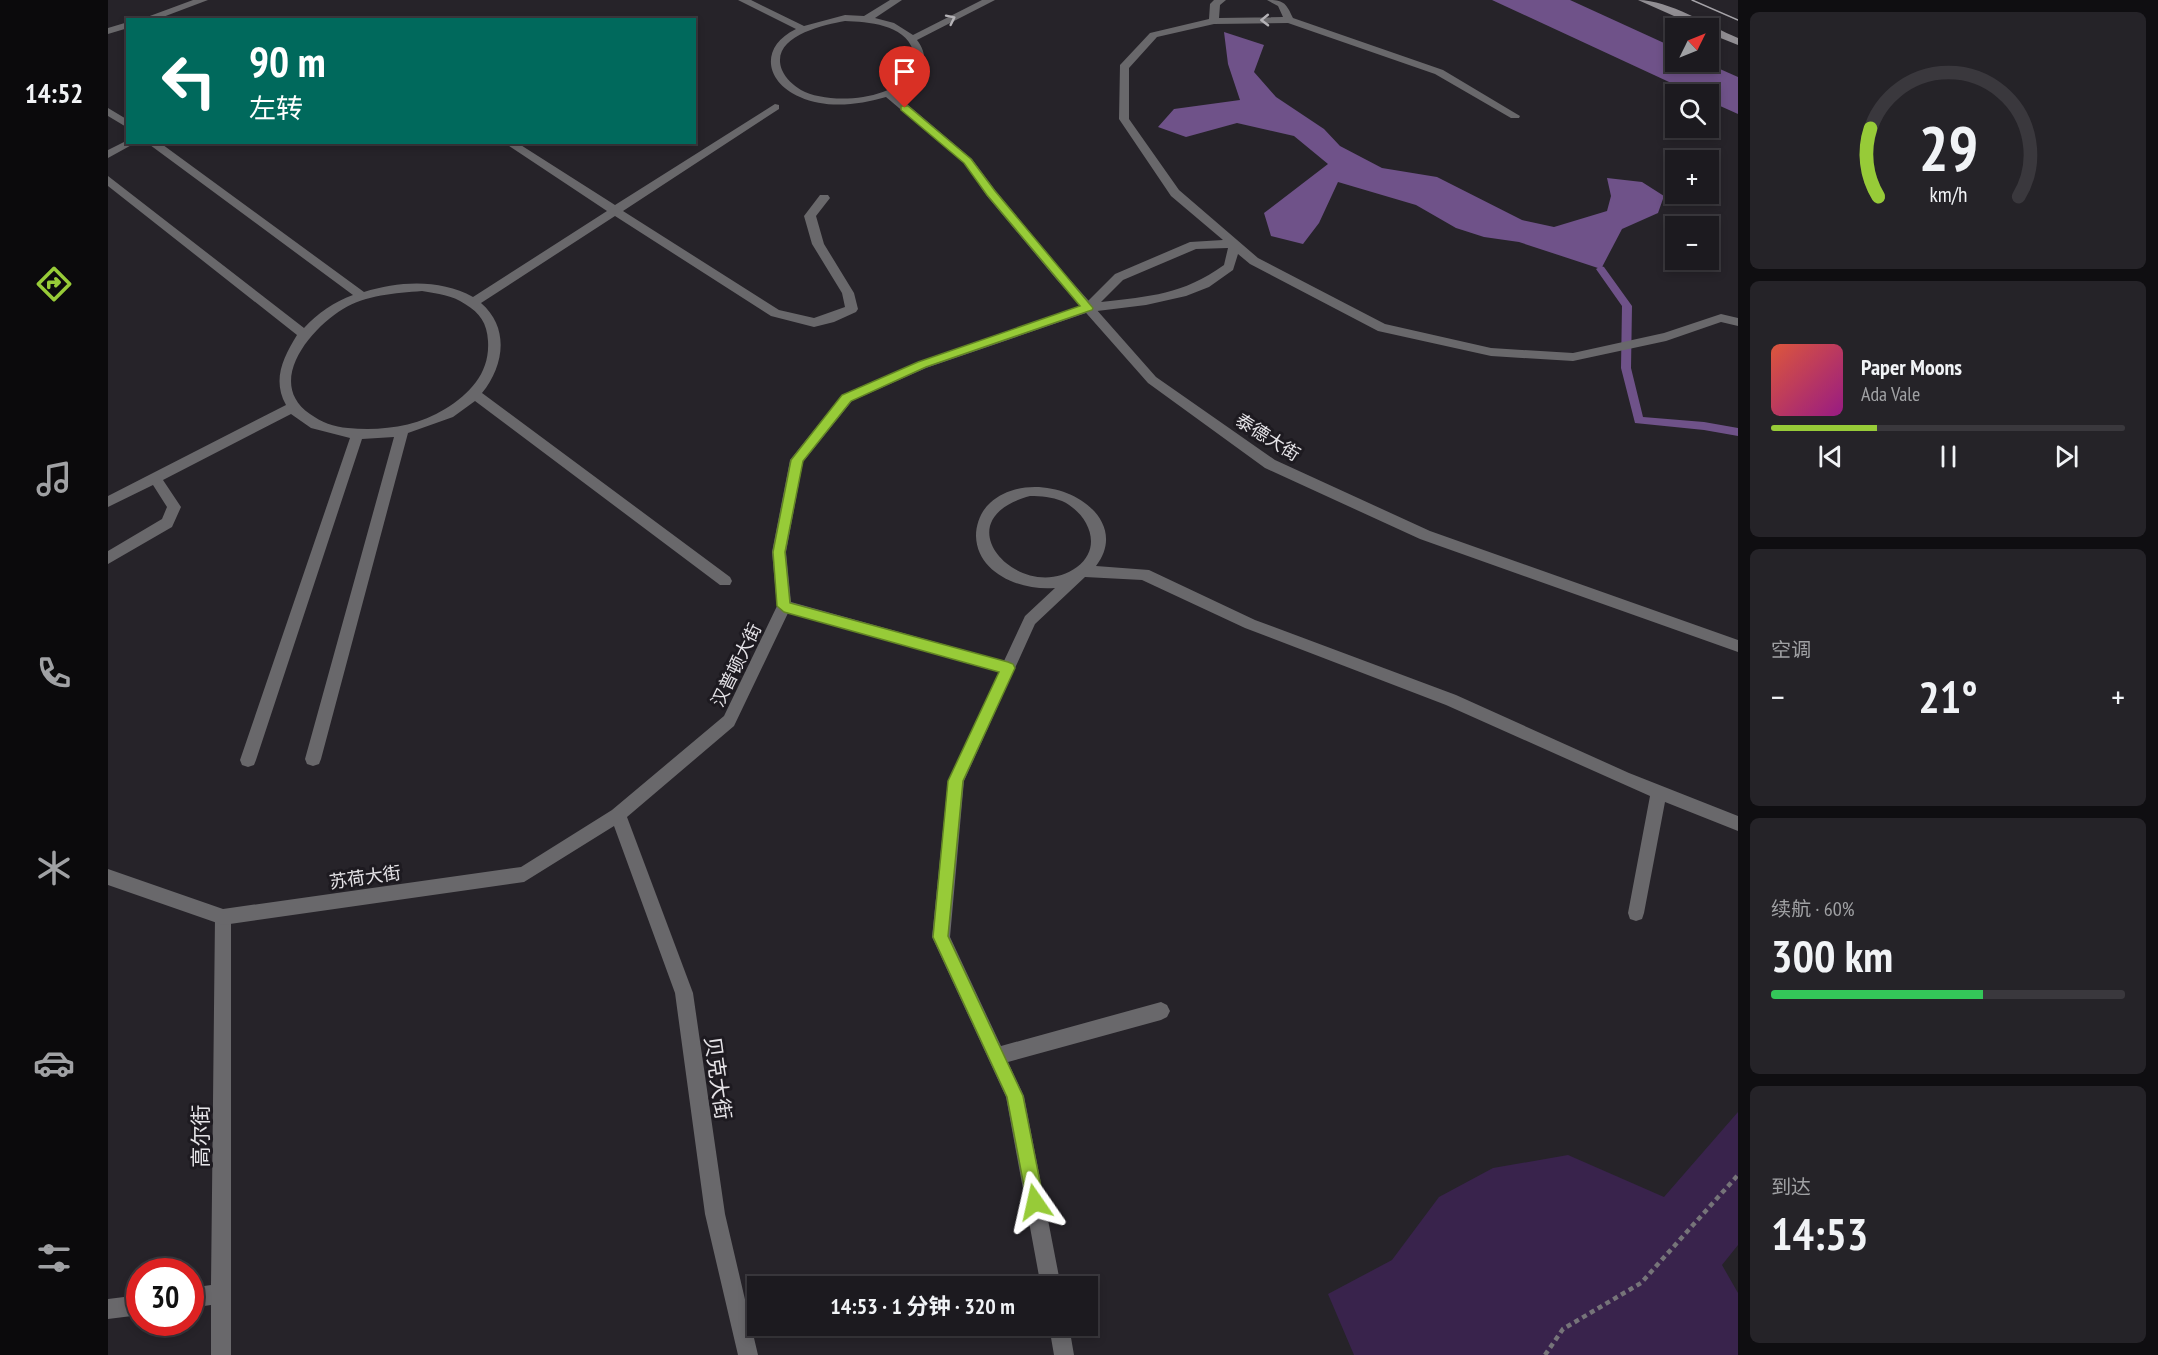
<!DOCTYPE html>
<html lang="zh">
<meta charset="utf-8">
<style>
:root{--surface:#1c1a1f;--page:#252328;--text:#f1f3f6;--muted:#a0a1a4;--line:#3a383d;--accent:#97cb38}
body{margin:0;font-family:"PT Sans Narrow","Noto Sans SC",sans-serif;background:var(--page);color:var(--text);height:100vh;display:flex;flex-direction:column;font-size:22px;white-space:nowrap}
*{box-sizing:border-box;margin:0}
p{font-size:20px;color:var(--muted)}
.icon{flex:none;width:33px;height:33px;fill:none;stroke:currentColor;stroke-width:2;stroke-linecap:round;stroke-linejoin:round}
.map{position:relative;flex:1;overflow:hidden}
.sheet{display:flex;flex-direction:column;gap:12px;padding:12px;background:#0f0e11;width:420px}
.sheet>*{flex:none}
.top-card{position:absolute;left:18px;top:18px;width:570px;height:126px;border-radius:0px;box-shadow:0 3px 9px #0003,0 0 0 2px var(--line);background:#00695c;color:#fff;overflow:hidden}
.needle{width:39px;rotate:47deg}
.controls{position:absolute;left:1557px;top:18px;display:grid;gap:12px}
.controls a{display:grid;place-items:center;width:54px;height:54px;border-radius:0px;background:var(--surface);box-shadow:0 3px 9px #0003,0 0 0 2px var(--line);font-size:30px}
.speed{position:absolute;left:18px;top:1258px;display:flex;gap:12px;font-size:30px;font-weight:700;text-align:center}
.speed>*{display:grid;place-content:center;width:78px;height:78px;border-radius:50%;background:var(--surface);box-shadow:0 3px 9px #0003,0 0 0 2px var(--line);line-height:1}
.speed .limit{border:9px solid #d22;background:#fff;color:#111}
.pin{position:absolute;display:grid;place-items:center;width:51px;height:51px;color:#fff;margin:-62px -26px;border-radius:50% 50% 50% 0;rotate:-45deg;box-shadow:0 0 6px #0007}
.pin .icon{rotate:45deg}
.me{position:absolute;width:66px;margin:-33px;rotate:349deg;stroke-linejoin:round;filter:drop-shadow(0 0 4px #0008)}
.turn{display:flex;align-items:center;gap:21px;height:126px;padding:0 24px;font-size:27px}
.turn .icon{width:78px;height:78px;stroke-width:2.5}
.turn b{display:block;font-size:42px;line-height:51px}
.big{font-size:45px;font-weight:700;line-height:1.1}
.sheet .tile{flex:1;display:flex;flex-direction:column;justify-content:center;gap:9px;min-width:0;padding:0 21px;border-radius:9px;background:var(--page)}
.sheet .dial{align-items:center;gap:0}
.dial svg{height:156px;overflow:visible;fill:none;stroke:var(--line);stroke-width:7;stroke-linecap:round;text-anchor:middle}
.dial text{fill:var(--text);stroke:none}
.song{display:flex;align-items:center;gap:18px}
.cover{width:72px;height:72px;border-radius:9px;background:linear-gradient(135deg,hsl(10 70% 55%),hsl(310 70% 35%))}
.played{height:6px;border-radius:3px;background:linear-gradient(90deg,var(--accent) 30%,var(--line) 30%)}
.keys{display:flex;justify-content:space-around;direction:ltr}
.heat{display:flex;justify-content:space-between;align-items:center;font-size:33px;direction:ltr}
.charge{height:9px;border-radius:4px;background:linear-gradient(90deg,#34c759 60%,var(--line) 0)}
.trip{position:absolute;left:639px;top:1276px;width:351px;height:60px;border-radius:0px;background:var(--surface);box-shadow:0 3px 9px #0003,0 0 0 2px var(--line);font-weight:700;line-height:60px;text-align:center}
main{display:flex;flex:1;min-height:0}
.tab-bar{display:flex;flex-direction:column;width:108px;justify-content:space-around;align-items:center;background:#0b0a0c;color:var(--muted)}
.tab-bar .icon{width:42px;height:42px}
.tab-bar .current{color:var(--accent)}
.tab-bar b{font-size:27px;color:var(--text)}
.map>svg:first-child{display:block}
.green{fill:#39234c}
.water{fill:#6f5289}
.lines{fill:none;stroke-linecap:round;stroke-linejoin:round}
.stream{fill:#6f5289;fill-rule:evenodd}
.path{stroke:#767479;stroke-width:4.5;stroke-dasharray:5 4;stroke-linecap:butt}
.service{fill:#69686b;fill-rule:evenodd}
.minor{fill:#69686b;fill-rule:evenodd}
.tertiary{fill:#69686b;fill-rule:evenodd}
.secondary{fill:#918e93;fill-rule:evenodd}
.tram{stroke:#a5a3a8;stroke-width:1.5}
.oneway{stroke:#b4b2b6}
.route{fill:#97cb38;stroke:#628424;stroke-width:1.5}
.labels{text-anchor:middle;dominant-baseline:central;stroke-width:6;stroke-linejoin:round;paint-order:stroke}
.street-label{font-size:18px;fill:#e6e4e8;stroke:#1d1a20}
.near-street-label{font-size:21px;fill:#e6e4e8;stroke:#1d1a20}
</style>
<main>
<nav class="tab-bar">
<b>14:52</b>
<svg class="icon current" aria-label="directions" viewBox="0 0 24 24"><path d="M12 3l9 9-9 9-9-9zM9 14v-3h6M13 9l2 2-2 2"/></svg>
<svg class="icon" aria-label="music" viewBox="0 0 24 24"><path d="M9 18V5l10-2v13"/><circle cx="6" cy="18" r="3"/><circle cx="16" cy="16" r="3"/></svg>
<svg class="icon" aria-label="phone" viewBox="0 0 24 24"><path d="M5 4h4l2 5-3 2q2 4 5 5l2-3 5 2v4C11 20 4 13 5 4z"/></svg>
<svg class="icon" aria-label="climate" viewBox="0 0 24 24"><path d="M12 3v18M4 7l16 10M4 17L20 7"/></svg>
<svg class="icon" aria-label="car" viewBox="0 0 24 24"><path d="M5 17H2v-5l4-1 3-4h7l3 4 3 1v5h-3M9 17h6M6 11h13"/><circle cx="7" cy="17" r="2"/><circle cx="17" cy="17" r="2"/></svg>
<svg class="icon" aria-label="filters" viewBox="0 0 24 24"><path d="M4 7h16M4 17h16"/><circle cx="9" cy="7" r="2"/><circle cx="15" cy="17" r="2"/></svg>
</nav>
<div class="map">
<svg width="1630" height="1355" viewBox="0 0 1630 1355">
<rect width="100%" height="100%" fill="#262329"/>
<!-- green -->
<path class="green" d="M1630,1112V1245L1614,1265L1630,1293V1355H1246L1220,1294L1284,1260L1331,1197L1385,1168L1460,1155L1556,1197Z"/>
<!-- water -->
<path class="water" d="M1384,0H1462L1567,48L1568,62H1596L1630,77V114L1601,101L1600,94H1587Z
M1116,32L1156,45L1146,72L1168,97L1216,129L1232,146L1274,168L1329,177L1414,220L1446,227L1499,211L1503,196L1499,178L1534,182L1556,196L1550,213L1514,229L1493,269L1411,242L1376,237L1348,228L1308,205L1230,182L1211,223L1195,244L1163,236L1156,213L1220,164L1186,136L1129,123L1078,137L1050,127L1066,109L1132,100L1120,64Z"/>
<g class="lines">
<!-- stream -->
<path class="stream" d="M1493,266L1496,267L1524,306L1523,368L1535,417L1596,422L1630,428V436L1596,430L1527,423L1513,368L1514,306L1488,269Z"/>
<!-- path -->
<path class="path" d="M1437,1355L1455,1329L1533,1283L1630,1175"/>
<!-- service -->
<path class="service" d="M115,909L121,911L123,917V1355H103V1305L82,1308V1288L103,1285L107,917L109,911Z
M32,1295V1315L0,1319V1299Z"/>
<!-- minor -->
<path class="minor" d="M1106,0H1118L1112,5L1111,18L1175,17L1170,6L1159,0C1176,0 1178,3 1185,18L1335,70L1412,116L1411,118H1403L1327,74L1180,23L1106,24L1049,37L1021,68V119L1071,190L1150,258L1277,324L1383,348L1465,353L1556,333L1613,314L1630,318V326L1613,322L1558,341L1465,361L1383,356L1270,331L1142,264L1130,254L1125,270L1101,287L1078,296L1038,305L981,312L818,368L744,401L695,462L678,552L683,602L896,661L917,616L947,588C914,591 869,574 868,536C868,524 873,511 882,503C930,460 1030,511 988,566L1041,570L1147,620L1348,695L1521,773L1630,816V831L1557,802L1536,913L1534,919L1528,921L1522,919L1520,913L1542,796L1338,705L1137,628L1034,580L977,577L927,624L856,781L842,937L893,1046L1053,1002L1059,1005L1062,1011L1059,1017L1053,1020L900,1062L916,1096L953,1287H933L898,1097L824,937L840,781L891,672L680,613L626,726L519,817L585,993L617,1214L650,1355H630L597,1214L567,993L506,826L416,882L115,925L0,885V869L115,909L413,867L504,810L616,716L669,606L664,552L682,460L734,395L810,362L976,305L1007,274L1082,242L1115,240L1063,196L1011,119L1012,65L1042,33L1101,19L1102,4ZM1120,248L1116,265C1074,295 1043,296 993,302L1015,280L1088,249ZM922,496C933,496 944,497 954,501C980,513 996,547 969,567C915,607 830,521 922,496Z
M667,104L671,105V109L515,211L671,310L706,318L737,307L734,293L704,244L696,216L712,195H720L722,198L708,216L716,244L746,293L750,309L748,312L726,322L706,327L663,316L507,216L373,303C402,328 396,366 374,393L622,577L624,581L622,585H612L367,401L345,417L300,433L213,759L211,764L205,766L199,764L197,759L286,437L254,439L148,760L146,765L140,767L134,765L132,760L242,438L203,428L183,414L55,480L73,507L64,527L0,564V551L54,519L59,507L45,485L0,507V496L178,405C164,380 175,358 189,335L0,186V176L196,328C210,313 226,302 245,295L38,142H51L256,292C292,281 332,279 365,297L499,211L395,142H408L507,205ZM314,291C330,294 344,295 357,304C372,313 379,323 380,341C382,372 363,393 337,409C308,427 273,431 240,428C226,427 213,422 202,414C157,383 202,329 235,309C258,295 287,293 314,291Z
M0,108L20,120V128L0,116Z
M20,140V142H29L0,158V150Z
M941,1326H961L966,1355H946Z"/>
<!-- tertiary -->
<path class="tertiary" d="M85,0H100L47,20H31Z
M630,0H643L696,26L737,15L756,16L782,0H794L767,18L786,23L805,35L874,0H887L809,40C827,64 809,83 787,94L864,159L887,190L957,274L1048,377L1167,460L1322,531L1630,640V652L1312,539L1157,468L1040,383L949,280L879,196L856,163L778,97C751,105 718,109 692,97C657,82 651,47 688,29ZM737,21C760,22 796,24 805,50C807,58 808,65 803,72C785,101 720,105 693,90C685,85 678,79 674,70C661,37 714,25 737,21Z
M20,22V28L0,34V28Z"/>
<!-- secondary -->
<path class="secondary" d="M1530,0C1561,0 1601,26 1630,38V45L1600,33V28H1593Z"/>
<!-- tram -->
<path class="tram" d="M1584,0L1630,20"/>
</g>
<!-- one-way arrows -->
<defs><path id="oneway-chevron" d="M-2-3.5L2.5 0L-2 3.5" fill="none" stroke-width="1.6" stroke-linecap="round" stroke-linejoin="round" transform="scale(1.5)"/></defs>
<g class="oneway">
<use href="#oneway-chevron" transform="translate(843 19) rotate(-26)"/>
<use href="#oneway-chevron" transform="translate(1157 20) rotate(179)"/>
</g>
<!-- route -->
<path class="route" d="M793,106H800L863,159L887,191L985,308L984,310L818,367L743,401L695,461L677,552L682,603L900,662L905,664L907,668L855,781L840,936L915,1096L936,1202L933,1208L927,1211L921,1208L919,1202L899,1097L825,937L840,781L891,672L676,612L669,606L665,552L683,460L734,395L810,362L972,306L879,195L856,163L793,110Z"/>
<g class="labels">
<!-- street labels -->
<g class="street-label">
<text transform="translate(1160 437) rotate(32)">泰德大街</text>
<text transform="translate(628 665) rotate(-64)">汉普顿大街</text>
<text transform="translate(257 877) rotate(-8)">苏荷大街</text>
</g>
<!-- near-street labels -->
<g class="near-street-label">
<text transform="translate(610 1078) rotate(82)">贝克大街</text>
<text transform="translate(92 1136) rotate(-90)">高尔街</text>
</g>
</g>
</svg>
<div class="controls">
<a><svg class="needle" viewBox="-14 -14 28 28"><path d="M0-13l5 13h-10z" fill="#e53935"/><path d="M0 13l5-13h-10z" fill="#a0a1a4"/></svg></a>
<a><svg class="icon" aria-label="search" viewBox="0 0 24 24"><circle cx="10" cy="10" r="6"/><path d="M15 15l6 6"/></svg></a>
<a>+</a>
<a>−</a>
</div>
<div class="speed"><div class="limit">30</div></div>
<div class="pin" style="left:797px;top:108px;background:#d93025"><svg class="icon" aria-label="arrive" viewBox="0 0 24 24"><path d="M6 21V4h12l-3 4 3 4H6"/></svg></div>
<svg class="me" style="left:927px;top:1202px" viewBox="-20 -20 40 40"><path d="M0-17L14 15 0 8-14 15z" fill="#97cb38" stroke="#fff" stroke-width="4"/></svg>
<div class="trip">14:53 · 1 分钟 · 320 m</div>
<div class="top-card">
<div class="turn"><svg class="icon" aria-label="left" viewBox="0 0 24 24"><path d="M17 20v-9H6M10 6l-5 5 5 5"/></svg><div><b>90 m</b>左转</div></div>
</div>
</div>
<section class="sheet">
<div class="tile dial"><svg viewBox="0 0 100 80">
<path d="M14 69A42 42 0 1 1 86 69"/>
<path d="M14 69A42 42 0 0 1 10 34" stroke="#97cb38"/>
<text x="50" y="56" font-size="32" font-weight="700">29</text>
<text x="50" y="72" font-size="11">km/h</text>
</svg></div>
<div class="tile">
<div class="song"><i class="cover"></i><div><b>Paper Moons</b><p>Ada Vale</p></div></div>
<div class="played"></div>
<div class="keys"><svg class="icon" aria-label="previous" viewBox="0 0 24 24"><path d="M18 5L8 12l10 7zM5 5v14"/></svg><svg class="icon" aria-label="pause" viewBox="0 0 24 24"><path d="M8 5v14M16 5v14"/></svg><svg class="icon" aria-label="next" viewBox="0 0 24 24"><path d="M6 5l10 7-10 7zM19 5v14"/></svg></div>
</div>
<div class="tile"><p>空调</p>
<div class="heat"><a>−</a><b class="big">21°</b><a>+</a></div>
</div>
<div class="tile"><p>续航 · 60%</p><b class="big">300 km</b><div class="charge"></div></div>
<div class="tile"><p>到达</p><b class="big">14:53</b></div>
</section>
</main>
